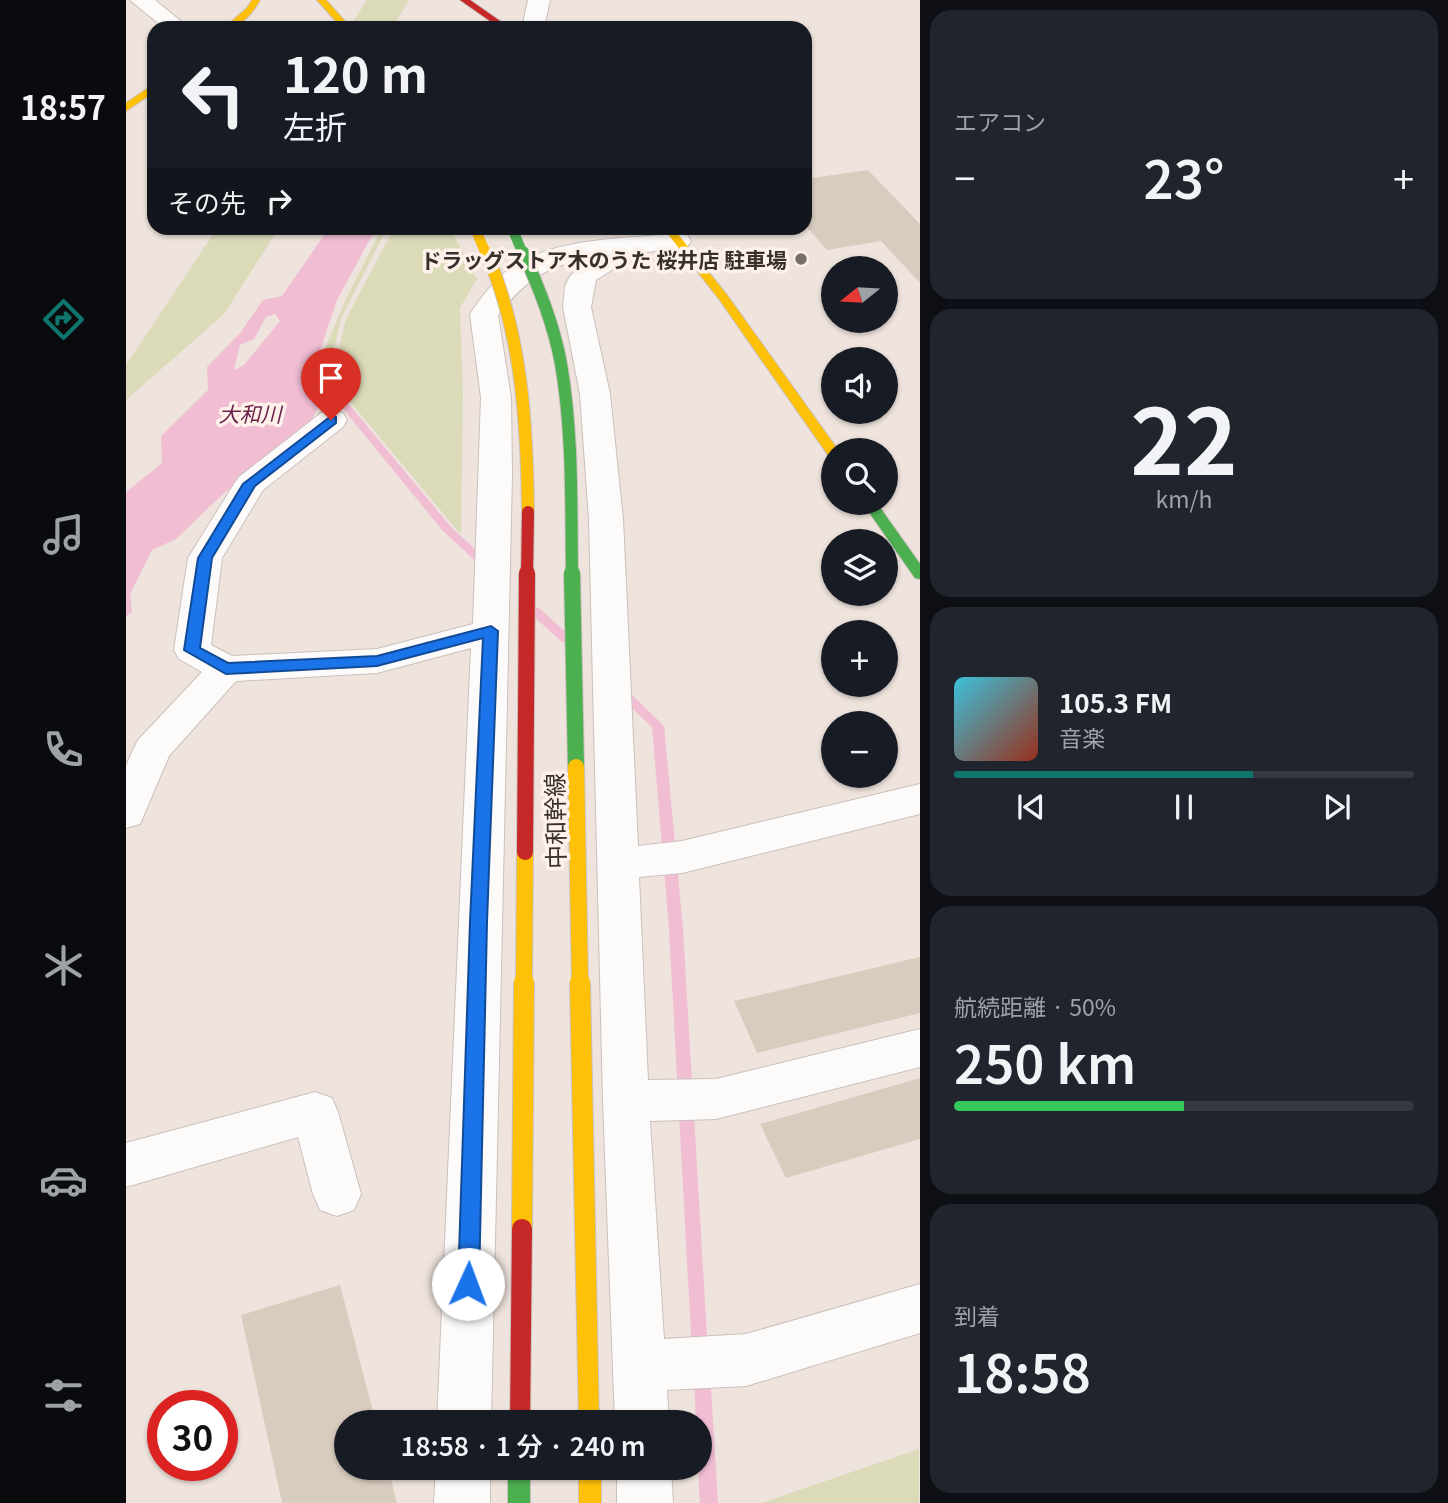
<!DOCTYPE html>
<html lang="ja">
<meta charset="utf-8">
<style>
:root{--surface:#171b24;--page:#20242c;--text:#f1f3f6;--muted:#9ea1a6;--line:#363941;--accent:#0f766e}
body{margin:0;font-family:Georgia,"Noto Sans JP",serif;background:var(--page);color:var(--text);height:100vh;display:flex;flex-direction:column;font-size:26px;white-space:nowrap}
*{box-sizing:border-box;margin:0}
p{font-size:23px;color:var(--muted)}
.icon{flex:none;width:38px;height:38px;fill:none;stroke:currentColor;stroke-width:2;stroke-linecap:round;stroke-linejoin:round}
.map{position:relative;flex:1;overflow:hidden}
.panel{display:flex;flex-direction:column;gap:10px;padding:10px;background:#0d0f14;width:528px}
.panel>*{flex:none}
.top-card{position:absolute;left:21px;top:21px;width:665px;height:214px;border-radius:21px;box-shadow:0 2px 5px #0004;background:#171b24;color:var(--text);overflow:hidden}
.needle{width:46px;rotate:252deg}
.fabs{position:absolute;left:695px;top:256px;display:grid;gap:14px}
.fabs a{display:grid;place-items:center;width:77px;height:77px;border-radius:50%;background:var(--surface);box-shadow:0 2px 5px #0004;font-size:35px}
.speed{position:absolute;left:21px;top:1390px;display:flex;gap:14px;font-size:35px;font-weight:700;text-align:center}
.speed>*{display:grid;place-content:center;width:91px;height:91px;border-radius:50%;background:var(--surface);box-shadow:0 2px 5px #0004;line-height:1}
.speed .limit{border:10px solid #d22;background:#fff;color:#111}
.pin{position:absolute;display:grid;place-items:center;width:60px;height:60px;color:#fff;margin:-72px -30px;border-radius:50% 50% 50% 0;rotate:-45deg;box-shadow:0 0 7px #0007}
.pin .icon{rotate:45deg}
.me{position:absolute;width:77px;margin:-38px;rotate:2deg;stroke-linejoin:round;filter:drop-shadow(0 0 5px #0008)}
.turn{display:flex;align-items:center;gap:24px;height:147px;padding:0 21px;font-size:32px}
.turn .icon{width:91px;height:91px;stroke-width:2.5}
.turn b{display:block;font-size:49px;line-height:60px}
.then{display:flex;align-items:center;height:66px;padding:0 21px;background:#0003;gap:14px;font-size:26px}
.big{font-size:52px;font-weight:600;line-height:1.1}
.panel .widget{flex:1;display:flex;flex-direction:column;justify-content:center;gap:10px;min-width:0;padding:0 24px;border-radius:21px;background:var(--page)}
.panel .dial{align-items:center;gap:0}
.dial b{font-size:91px;line-height:1}
.song{display:flex;align-items:center;gap:21px}
.cover{width:84px;height:84px;border-radius:10px;background:linear-gradient(135deg,hsl(190 70% 55%),hsl(10 70% 35%))}
.played{height:7px;border-radius:4px;background:linear-gradient(90deg,var(--accent) 65%,var(--line) 65%)}
.keys{display:flex;justify-content:space-around;direction:ltr}
.heat{display:flex;justify-content:space-between;align-items:center;font-size:38px;direction:ltr}
.charge{height:10px;border-radius:5px;background:linear-gradient(90deg,#34c759 50%,var(--line) 0)}
.trip{position:absolute;left:208px;top:1410px;width:378px;height:70px;border-radius:35px;background:var(--surface);box-shadow:0 2px 5px #0004;font-weight:600;line-height:70px;text-align:center}
main{display:flex;flex:1;min-height:0}
.tabs{display:flex;flex-direction:column;width:126px;justify-content:space-around;align-items:center;background:#090b0e;color:var(--muted)}
.tabs .icon{width:49px;height:49px}
.tabs .on{color:var(--accent)}
.tabs b{font-size:32px;color:var(--text)}
.map>svg:first-child{display:block}
.green{fill:#dcdbb9}
.water{fill:#f0bdd2;fill-rule:evenodd}
.lines{fill:none;stroke-linecap:round;stroke-linejoin:round}
.stream{fill:#f0bdd2;fill-rule:evenodd}
.building{fill:#d8ccbe}
.street-casing{stroke:#cac0bc;stroke-width:2}
.fast-casing{stroke:#cac0bc;stroke-width:2}
.slow-casing{stroke:#cac0bc;stroke-width:2}
.jam-casing{stroke:#cac0bc;stroke-width:2}
.street{fill:#fdfbfa;fill-rule:evenodd}
.fast{fill:#4caf50;fill-rule:evenodd}
.slow{fill:#ffc107;fill-rule:evenodd}
.jam{fill:#c62828;fill-rule:evenodd}
.fast-bridge-far2-casing{stroke:#cac0bc;stroke-width:10;stroke-linecap:butt}
.fast-bridge-far1-casing{stroke:#cac0bc;stroke-width:14;stroke-linecap:butt}
.fast-bridge-casing{stroke:#cac0bc;stroke-width:18;stroke-linecap:butt}
.slow-bridge-far3-casing{stroke:#cac0bc;stroke-width:10;stroke-linecap:butt}
.slow-bridge-far2-casing{stroke:#cac0bc;stroke-width:14;stroke-linecap:butt}
.slow-bridge-far1-casing{stroke:#cac0bc;stroke-width:18;stroke-linecap:butt}
.slow-bridge-casing{stroke:#cac0bc;stroke-width:22;stroke-linecap:butt}
.jam-bridge-far2-casing{stroke:#cac0bc;stroke-width:14;stroke-linecap:butt}
.jam-bridge-far1-casing{stroke:#cac0bc;stroke-width:18;stroke-linecap:butt}
.jam-bridge-casing{stroke:#cac0bc;stroke-width:22;stroke-linecap:butt}
.fast-bridge-far2{stroke:#4caf50;stroke-width:10}
.fast-bridge-far1{stroke:#4caf50;stroke-width:12}
.fast-bridge{stroke:#4caf50;stroke-width:16}
.slow-bridge-far3{stroke:#ffc107;stroke-width:10}
.slow-bridge-far2{stroke:#ffc107;stroke-width:12}
.slow-bridge-far1{stroke:#ffc107;stroke-width:16}
.slow-bridge{stroke:#ffc107;stroke-width:20}
.jam-bridge-far2{stroke:#c62828;stroke-width:12}
.jam-bridge-far1{stroke:#c62828;stroke-width:16}
.jam-bridge{stroke:#c62828;stroke-width:20}
.route{fill:#1a73e8;stroke:#114b97;stroke-width:2}
.poi-dot{fill:#786f6a;stroke:#fdf1e9;stroke-width:2.5}
.labels{text-anchor:middle;dominant-baseline:central;stroke-width:7;stroke-linejoin:round;paint-order:stroke}
.far-poi-label{font-size:21px;font-weight:bold;fill:#38302c;stroke:#fdf1e9;text-anchor:end}
.far-water-label{font-size:21px;font-style:italic;fill:#6c214d;stroke:#fdf1e9}
.street-label{font-size:24px;fill:#38302c;stroke:#fdf1e9}
</style>
<main>
<nav class="tabs">
<b>18:57</b>
<svg class="icon on" aria-label="directions" viewBox="0 0 24 24"><path d="M12 3l9 9-9 9-9-9zM9 14v-3h6M13 9l2 2-2 2"/></svg>
<svg class="icon" aria-label="music" viewBox="0 0 24 24"><path d="M9 18V5l10-2v13"/><circle cx="6" cy="18" r="3"/><circle cx="16" cy="16" r="3"/></svg>
<svg class="icon" aria-label="phone" viewBox="0 0 24 24"><path d="M5 4h4l2 5-3 2q2 4 5 5l2-3 5 2v4C11 20 4 13 5 4z"/></svg>
<svg class="icon" aria-label="climate" viewBox="0 0 24 24"><path d="M12 3v18M4 7l16 10M4 17L20 7"/></svg>
<svg class="icon" aria-label="car" viewBox="0 0 24 24"><path d="M5 17H2v-5l4-1 3-4h7l3 4 3 1v5h-3M9 17h6M6 11h13"/><circle cx="7" cy="17" r="2"/><circle cx="17" cy="17" r="2"/></svg>
<svg class="icon" aria-label="filters" viewBox="0 0 24 24"><path d="M4 7h16M4 17h16"/><circle cx="9" cy="7" r="2"/><circle cx="15" cy="17" r="2"/></svg>
</nav>
<div class="map">
<svg width="794" height="1503" viewBox="0 0 794 1503">
<rect width="100%" height="100%" fill="#efe3dd"/>
<!-- green -->
<path class="green" d="M241,0H283L267,27L269,28H223Z
M91,228H153L98,314L0,400V365Z
M256,228H261L215,319L205,363L212,351L220,319L268,228H324L351,279L334,308L337,392L335,535L201,374L204,367L199,349L220,299Z
M793,1449V1503H635Z"/>
<!-- water -->
<path class="water" d="M203,228H250L211,300L191,359L196,372L192,407L183,425L97,494L50,539L26,550L4,594L6,612L0,616V492L36,463L35,436L82,390L81,367L115,332L137,300L156,296ZM149,314L154,321L118,365L108,370L114,345L128,339L140,317Z"/>
<g class="lines">
<!-- stream -->
<path class="stream" d="M182,367L211,390L325,527L364,563L365,565L364,567H356L317,531L205,394L179,372L177,370Z
M409,607L413,608L444,636L446,639L444,642H436L405,614L403,611Z
M494,686L498,687L538,726L557,929L582,1353L580,1359L574,1361L568,1359L566,1353L543,929L526,727L490,693L488,690Z
M576,1364L582,1366L584,1372L592,1503H574L572,1468H574V1423H570L568,1372L570,1366Z"/>
</g>
<!-- building -->
<path class="building" d="M742,170L794,224V283L755,241L701,250L679,225V179Z
M794,957V1013L631,1053L608,1001Z
M794,1078V1139L660,1178L634,1124Z
M214,1285L250,1423H220V1468H262L271,1503H156L115,1315Z"/>
<g class="lines">
<!-- street casing -->
<g class="street-casing">
<path id="street" d="M4,0H29L63,28H38Z
M402,0H424L418,28H396Z
M552,233L561,235L565,241L561,247L512,253L470,280L465,307L484,394L497,519L512,846L556,841L794,784V814L556,873L513,877L522,1080L590,1079L794,1029V1067L590,1119L524,1121L538,1339L620,1334L794,1284V1333L620,1386L541,1390L543,1423H489L477,1101L463,519L454,394L437,307L439,286L444,276L462,259C419,266 399,281 372,315L385,398L386,474L365,1423H311L345,648L251,673L110,681L43,756L14,824L0,828V766L7,750L12,740L76,672L53,659L48,650L62,558L108,484L113,477L195,413L206,411L217,413L221,420L217,427L137,490L96,558L85,645L106,656L251,649L347,624L355,398L344,314C354,299 368,280 383,269C431,236 497,240 552,233Z
M189,1092L206,1098L212,1112L235,1194L228,1210L211,1216L194,1210L187,1194L172,1137L0,1187V1143Z
M310,1468H364V1503H308Z
M491,1468H545L547,1503H491Z"/>
</g>
<!-- fast casing -->
<g class="fast-casing">
<path id="fast" d="M736,502H750L794,564V579L789,578Z
M382,1468H404V1503H382Z"/>
</g>
<!-- slow casing -->
<g class="slow-casing">
<path id="slow" d="M126,0H134C126,14 114,28 98,28L121,8Z
M191,0H200L225,28H216Z
M28,84V92L0,111V103Z
M537,228H547L601,295L712,450H707V456L702,455L593,299Z
M453,1468H475V1503H453Z"/>
</g>
<!-- jam casing -->
<g class="jam-casing">
<path id="jam" d="M334,0H344L384,28H374Z"/>
</g>
<!-- street -->
<use href="#street" class="street"/>
<!-- fast -->
<use href="#fast" class="fast"/>
<!-- slow -->
<use href="#slow" class="slow"/>
<!-- jam -->
<use href="#jam" class="jam"/>
<!-- fast-bridge-far2 casing -->
<g class="fast-bridge-far2-casing">
<path id="fast-bridge-far2" d="M386,228L397,254"/>
</g>
<!-- fast-bridge-far1 casing -->
<g class="fast-bridge-far1-casing">
<path id="fast-bridge-far1" d="M397,252C413,288 428,325 435,364C447,433 445,505 446,575"/>
</g>
<!-- fast-bridge casing -->
<g class="fast-bridge-casing">
<path id="fast-bridge" d="M446,573L450,767"/>
</g>
<!-- slow-bridge-far3 casing -->
<g class="slow-bridge-far3-casing">
<path id="slow-bridge-far3" d="M349,228L360,254"/>
</g>
<!-- slow-bridge-far2 casing -->
<g class="slow-bridge-far2-casing">
<path id="slow-bridge-far2" d="M360,252C396,333 401,424 402,512"/>
</g>
<!-- slow-bridge-far1 casing -->
<g class="slow-bridge-far1-casing">
<path id="slow-bridge-far1" d="M450,767L454,984
M398,984L399,852"/>
</g>
<!-- slow-bridge casing -->
<g class="slow-bridge-casing">
<path id="slow-bridge" d="M454,982L463,1423
M396,1229L398,982"/>
</g>
<!-- jam-bridge-far2 casing -->
<g class="jam-bridge-far2-casing">
<path id="jam-bridge-far2" d="M401,575L402,512"/>
</g>
<!-- jam-bridge-far1 casing -->
<g class="jam-bridge-far1-casing">
<path id="jam-bridge-far1" d="M399,852L401,573"/>
</g>
<!-- jam-bridge casing -->
<g class="jam-bridge-casing">
<path id="jam-bridge" d="M394,1423L396,1229"/>
</g>
<!-- fast-bridge-far2 -->
<use href="#fast-bridge-far2" class="fast-bridge-far2"/>
<!-- fast-bridge-far1 -->
<use href="#fast-bridge-far1" class="fast-bridge-far1"/>
<!-- fast-bridge -->
<use href="#fast-bridge" class="fast-bridge"/>
<!-- slow-bridge-far3 -->
<use href="#slow-bridge-far3" class="slow-bridge-far3"/>
<!-- slow-bridge-far2 -->
<use href="#slow-bridge-far2" class="slow-bridge-far2"/>
<!-- slow-bridge-far1 -->
<use href="#slow-bridge-far1" class="slow-bridge-far1"/>
<!-- slow-bridge -->
<use href="#slow-bridge" class="slow-bridge"/>
<!-- jam-bridge-far2 -->
<use href="#jam-bridge-far2" class="jam-bridge-far2"/>
<!-- jam-bridge-far1 -->
<use href="#jam-bridge-far1" class="jam-bridge-far1"/>
<!-- jam-bridge -->
<use href="#jam-bridge" class="jam-bridge"/>
</g>
<!-- route -->
<path class="route" d="M205,416L210,417V423L129,486L86,558L74,648L102,663L251,656L365,626L372,631L361,922L353,1284L350,1291L342,1294L335,1291L332,1284L344,922L357,638L251,666L100,674L58,650L72,558L117,484Z"/>
<!-- markers -->
<circle class="poi-dot" cx="675" cy="259" r="7"/>
<g class="labels">
<!-- far-poi labels -->
<g class="far-poi-label">
<text x="661" y="259">ドラッグストア木のうた 桜井店 駐車場</text>
</g>
<!-- far-water labels -->
<g class="far-water-label">
<text x="124" y="413">大和川</text>
</g>
<!-- street labels -->
<g class="street-label">
<text transform="translate(428 821) rotate(-91)">中和幹線</text>
</g>
</g>
</svg>
<div class="fabs">
<a><svg class="needle" viewBox="-14 -14 28 28"><path d="M0-13l5 13h-10z" fill="#e53935"/><path d="M0 13l5-13h-10z" fill="#9ea1a6"/></svg></a>
<a><svg class="icon" aria-label="sound" viewBox="0 0 24 24"><path d="M4 9h4l5-4v14l-5-4H4zM17 9q2 3 0 6"/></svg></a>
<a><svg class="icon" aria-label="search" viewBox="0 0 24 24"><circle cx="10" cy="10" r="6"/><path d="M15 15l6 6"/></svg></a>
<a><svg class="icon" aria-label="layers" viewBox="0 0 24 24"><path d="M12 4l9 5-9 5-9-5zM3 14l9 5 9-5"/></svg></a>
<a>+</a>
<a>−</a>
</div>
<div class="speed"><div class="limit">30</div></div>
<div class="pin" style="left:205px;top:420px;background:#d93025"><svg class="icon" aria-label="arrive" viewBox="0 0 24 24"><path d="M6 21V4h12l-3 4 3 4H6"/></svg></div>
<svg class="me" style="left:342px;top:1284px" viewBox="-20 -20 40 40"><circle r="19" fill="#fff"/><path d="M0-13L10 11 0 6-10 11z" fill="#1a73e8"/></svg>
<div class="trip">18:58 · 1 分 · 240 m</div>
<div class="top-card">
<div class="turn"><svg class="icon" aria-label="left" viewBox="0 0 24 24"><path d="M17 20v-9H6M10 6l-5 5 5 5"/></svg><div><b>120 m</b>左折</div></div>
<div class="then">その先<svg class="icon" aria-label="right" viewBox="0 0 24 24"><path d="M7 20v-9h11M14 6l5 5-5 5"/></svg></div>
</div>
</div>
<section class="panel">
<div class="widget"><p>エアコン</p>
<div class="heat"><a>−</a><b class="big">23°</b><a>+</a></div>
</div>
<div class="widget dial"><b>22</b><p>km/h</p></div>
<div class="widget">
<div class="song"><i class="cover"></i><div><b>105.3 FM</b><p>音楽</p></div></div>
<div class="played"></div>
<div class="keys"><svg class="icon" aria-label="previous" viewBox="0 0 24 24"><path d="M18 5L8 12l10 7zM5 5v14"/></svg><svg class="icon" aria-label="pause" viewBox="0 0 24 24"><path d="M8 5v14M16 5v14"/></svg><svg class="icon" aria-label="next" viewBox="0 0 24 24"><path d="M6 5l10 7-10 7zM19 5v14"/></svg></div>
</div>
<div class="widget"><p>航続距離 · 50%</p><b class="big">250 km</b><div class="charge"></div></div>
<div class="widget"><p>到着</p><b class="big">18:58</b></div>
</section>
</main>
